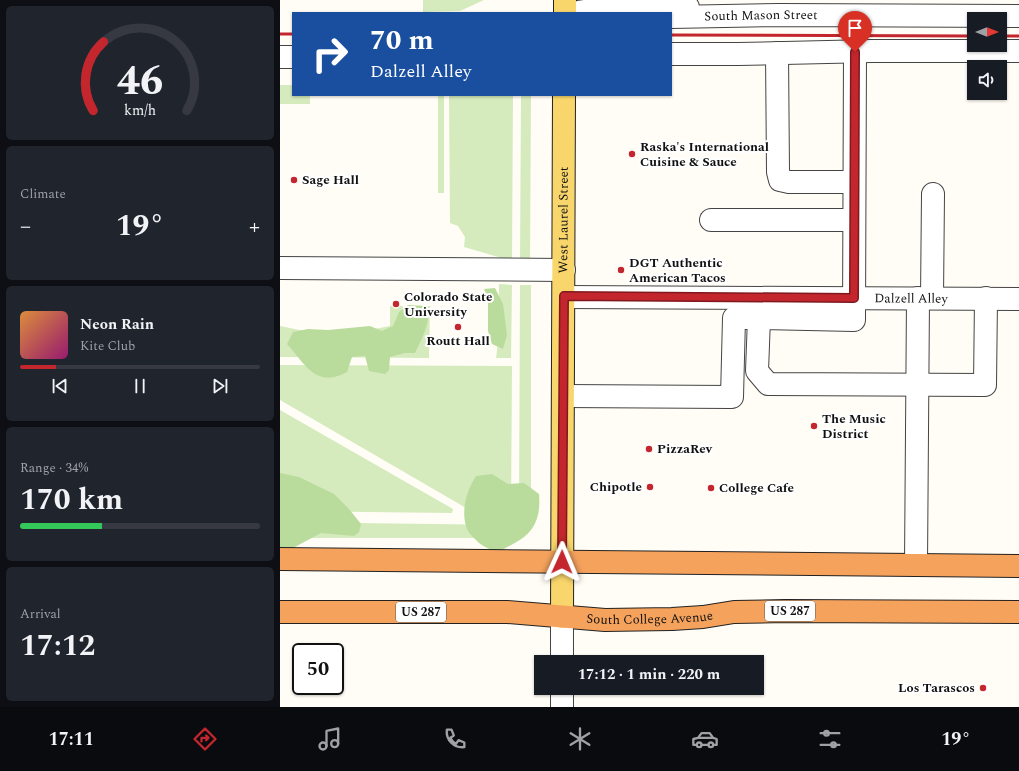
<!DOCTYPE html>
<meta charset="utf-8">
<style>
:root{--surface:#171b24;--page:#20242c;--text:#f1f3f6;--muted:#9ea1a6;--line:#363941;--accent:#c4262e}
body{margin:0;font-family:Spectral,serif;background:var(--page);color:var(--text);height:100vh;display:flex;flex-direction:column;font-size:15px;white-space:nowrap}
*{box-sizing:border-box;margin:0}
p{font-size:13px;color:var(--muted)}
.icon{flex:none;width:22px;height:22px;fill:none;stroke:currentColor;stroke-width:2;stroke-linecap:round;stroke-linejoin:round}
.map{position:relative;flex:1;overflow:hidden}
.drawer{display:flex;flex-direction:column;gap:6px;padding:6px;background:#0d0f14;width:280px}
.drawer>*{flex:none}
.hud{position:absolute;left:12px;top:12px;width:380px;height:84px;border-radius:0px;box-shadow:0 1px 3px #0004;background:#1a4fa0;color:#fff;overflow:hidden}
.needle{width:26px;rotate:90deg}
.tools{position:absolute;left:687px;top:12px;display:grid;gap:8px}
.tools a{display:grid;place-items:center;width:40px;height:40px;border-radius:0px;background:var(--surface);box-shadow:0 1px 3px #0004;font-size:20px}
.speed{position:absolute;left:12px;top:643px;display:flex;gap:8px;font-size:20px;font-weight:700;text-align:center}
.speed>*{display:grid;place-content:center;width:52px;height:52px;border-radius:50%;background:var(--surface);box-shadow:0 1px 3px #0004;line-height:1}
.speed .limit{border:2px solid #111;border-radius:6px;background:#fff;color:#111}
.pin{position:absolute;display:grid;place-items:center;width:34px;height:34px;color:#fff;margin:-41px -17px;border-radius:50% 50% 50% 0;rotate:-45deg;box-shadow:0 0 4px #0007}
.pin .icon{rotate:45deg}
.me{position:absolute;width:44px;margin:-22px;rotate:1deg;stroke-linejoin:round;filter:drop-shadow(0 0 3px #0008)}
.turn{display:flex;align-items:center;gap:14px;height:84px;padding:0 12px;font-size:18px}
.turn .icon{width:52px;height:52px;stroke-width:2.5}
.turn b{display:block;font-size:28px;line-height:34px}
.big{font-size:30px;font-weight:700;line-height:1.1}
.drawer .tile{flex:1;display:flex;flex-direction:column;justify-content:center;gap:6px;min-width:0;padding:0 14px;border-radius:6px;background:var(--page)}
.drawer .dial{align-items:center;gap:0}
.dial svg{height:104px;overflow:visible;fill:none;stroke:var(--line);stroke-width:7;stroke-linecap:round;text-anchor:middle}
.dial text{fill:var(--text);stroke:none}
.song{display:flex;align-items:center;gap:12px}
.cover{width:48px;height:48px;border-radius:6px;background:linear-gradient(135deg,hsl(30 70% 55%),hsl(320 70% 35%))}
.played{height:4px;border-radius:2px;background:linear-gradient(90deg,var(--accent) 15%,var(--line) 15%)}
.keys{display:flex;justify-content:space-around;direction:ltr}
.heat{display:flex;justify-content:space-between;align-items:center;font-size:22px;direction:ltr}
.charge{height:6px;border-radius:3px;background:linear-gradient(90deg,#34c759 34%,var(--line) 0)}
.trip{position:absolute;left:254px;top:655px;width:230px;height:40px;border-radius:0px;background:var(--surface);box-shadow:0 1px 3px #0004;font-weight:700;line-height:40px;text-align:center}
.dock{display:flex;height:64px;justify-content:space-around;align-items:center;background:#090b0e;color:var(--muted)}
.dock .icon{width:28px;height:28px}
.dock .active{color:var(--accent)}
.dock b{font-size:18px;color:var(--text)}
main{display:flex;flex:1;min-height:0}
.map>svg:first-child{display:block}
.green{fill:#d5ebbd}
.forest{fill:#b9dc9c}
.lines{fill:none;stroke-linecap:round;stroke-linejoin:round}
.minor-casing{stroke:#444;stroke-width:24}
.major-casing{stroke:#222;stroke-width:24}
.highway-casing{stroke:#222;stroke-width:24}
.minor{stroke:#fff;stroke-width:22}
.major{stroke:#f9d66b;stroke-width:22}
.highway{stroke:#f5a25d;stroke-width:22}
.rail{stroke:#c4262e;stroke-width:3}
.route-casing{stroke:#7f191e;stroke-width:10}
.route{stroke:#c4262e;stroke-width:7}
.poi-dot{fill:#c4262e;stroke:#fff;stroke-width:1.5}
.labels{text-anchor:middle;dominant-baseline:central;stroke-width:4;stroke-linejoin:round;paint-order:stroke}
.shield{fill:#fff;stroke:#585858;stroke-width:1}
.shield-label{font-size:12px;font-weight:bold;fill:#111}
.street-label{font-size:13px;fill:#111;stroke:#fff}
.poi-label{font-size:13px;font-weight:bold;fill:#111;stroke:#fff;text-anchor:start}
</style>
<main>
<section class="drawer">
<div class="tile dial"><svg viewBox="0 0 100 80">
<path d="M14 69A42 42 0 1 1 86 69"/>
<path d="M14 69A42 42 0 0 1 22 16" stroke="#c4262e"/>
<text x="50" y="56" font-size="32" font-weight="700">46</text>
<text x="50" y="72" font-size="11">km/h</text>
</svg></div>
<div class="tile"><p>Climate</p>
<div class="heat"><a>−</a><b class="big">19°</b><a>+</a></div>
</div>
<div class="tile">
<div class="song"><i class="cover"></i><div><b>Neon Rain</b><p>Kite Club</p></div></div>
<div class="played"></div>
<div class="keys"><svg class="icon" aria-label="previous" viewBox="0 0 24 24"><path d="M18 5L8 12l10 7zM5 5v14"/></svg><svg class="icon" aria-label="pause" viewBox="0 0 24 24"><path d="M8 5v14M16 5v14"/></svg><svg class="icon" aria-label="next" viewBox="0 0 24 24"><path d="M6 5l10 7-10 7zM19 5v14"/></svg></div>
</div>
<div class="tile"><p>Range · 34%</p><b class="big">170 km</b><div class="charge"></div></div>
<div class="tile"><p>Arrival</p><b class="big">17:12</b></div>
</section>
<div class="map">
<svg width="739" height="707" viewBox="0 0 739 707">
<rect width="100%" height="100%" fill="#fffdf5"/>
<!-- green -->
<path class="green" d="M143,0H204L180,11L143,12Z
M0,85H13V95H30V104H0Z
M158,95H164V193H158Z
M169,95H233L232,261L184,247L185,237L178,226L170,223Z
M241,95H251L250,263H240Z
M219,284L232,285L231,358H216L218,343Z
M240,285H251V516H239Z
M110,306H150L149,358L0,357V326L54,337L110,326Z
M0,365L232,366L231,512H193L0,400Z
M0,410L173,509L172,513L0,511Z
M0,522L231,525L230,538H0Z"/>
<!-- forest -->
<path class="forest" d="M215,288L223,304L227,335L223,349L212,344L208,331V298L204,289Z
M128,305L146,306C153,320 141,340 135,353H125L110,357L109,370L105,374L89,371L85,356L72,357L67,372C36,389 25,364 7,344L13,332L28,329L48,330L90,326L102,331L113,326L119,312Z
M0,473L19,477L54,494L69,509L81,524L79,532L74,536L41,533L13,548L0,551Z
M212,474L228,484L244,483L259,494C261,517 255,533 233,544C229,546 223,550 219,551C211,551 205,547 199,543C194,538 188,533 186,526C181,509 187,490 196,476Z"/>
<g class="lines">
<!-- minor casing -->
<g class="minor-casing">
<g id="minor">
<path d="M294,13C331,5 370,7 408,7"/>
<path id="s1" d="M391,17L499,15L739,16"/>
<path d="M575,52L574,320L479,318L477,371L488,384L705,385L706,298"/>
<path d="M497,53L498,172L500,180L509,182H574"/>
<path d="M391,54H458L591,51H739"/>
<path d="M0,57H13"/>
<path d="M431,220H574"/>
<path d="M0,268L284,270"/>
<path id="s2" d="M284,297L739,299"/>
<path d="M652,298L653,194"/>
<path d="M283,396L452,397L454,318H479"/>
<path d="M636,565L638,298"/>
<path d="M282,662V617"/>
<path d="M282,707V688"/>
</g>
</g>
<!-- major casing -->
<g class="major-casing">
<g id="major">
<path d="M285,0V13"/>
<path id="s3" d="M282,617L284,95"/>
</g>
</g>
<!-- highway casing -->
<g class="highway-casing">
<g id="highway">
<path d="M0,559L739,566"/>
<path id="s4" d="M0,612H227L325,620L392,619L423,617L454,612L505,611L739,612"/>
</g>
</g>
<!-- minor -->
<use href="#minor" class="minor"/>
<!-- major -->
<use href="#major" class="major"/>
<!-- highway -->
<use href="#highway" class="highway"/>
<!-- rail -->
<path class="rail" d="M0,34H13
M391,35L694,36
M720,36H739"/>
</g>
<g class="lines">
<!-- route casing -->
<g class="route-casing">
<path id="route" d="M282,562L284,296L574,298L575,52"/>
</g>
<!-- route -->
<use href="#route" class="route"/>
</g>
<!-- markers -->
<g class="poi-dot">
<circle cx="352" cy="154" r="4"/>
<circle cx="14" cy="180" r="4"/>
<circle cx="341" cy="270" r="4"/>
<circle cx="116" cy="304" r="4"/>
<circle cx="178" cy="327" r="4"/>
<circle cx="534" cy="426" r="4"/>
<circle cx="369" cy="449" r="4"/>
<circle cx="370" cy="487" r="4"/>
<circle cx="431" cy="488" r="4"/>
<circle cx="703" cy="688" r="4"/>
</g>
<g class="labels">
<!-- shield labels -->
<g class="shield">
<rect x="485" y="601" width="50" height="20" rx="3"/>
<rect x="116" y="602" width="50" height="20" rx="3"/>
</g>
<g class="shield-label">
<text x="510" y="611">US 287</text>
<text x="141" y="612">US 287</text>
</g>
<!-- street labels -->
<g class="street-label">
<text stroke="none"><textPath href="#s1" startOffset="90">South Mason Street</textPath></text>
<text stroke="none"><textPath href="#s3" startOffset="397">West Laurel Street</textPath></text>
<text stroke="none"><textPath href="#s2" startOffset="347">Dalzell Alley</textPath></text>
<text stroke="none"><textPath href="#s4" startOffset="370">South College Avenue</textPath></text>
</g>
<!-- poi labels -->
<g class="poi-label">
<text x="360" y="147">Raska's International<tspan x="360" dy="15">Cuisine &amp; Sauce</tspan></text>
<text x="22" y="180">Sage Hall</text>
<text x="349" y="263">DGT Authentic<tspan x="349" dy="15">American Tacos</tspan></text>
<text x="124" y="297">Colorado State<tspan x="124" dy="15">University</tspan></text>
<text x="178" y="341" text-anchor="middle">Routt Hall</text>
<text x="542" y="419">The Music<tspan x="542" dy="15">District</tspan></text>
<text x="377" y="449">PizzaRev</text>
<text x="362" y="487" text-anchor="end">Chipotle</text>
<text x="439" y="488">College Cafe</text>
<text x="695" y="688" text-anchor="end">Los Tarascos</text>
</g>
</g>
</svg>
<div class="tools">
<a><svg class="needle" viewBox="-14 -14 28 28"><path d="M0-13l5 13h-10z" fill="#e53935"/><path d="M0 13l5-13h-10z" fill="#9ea1a6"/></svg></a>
<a><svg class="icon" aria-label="sound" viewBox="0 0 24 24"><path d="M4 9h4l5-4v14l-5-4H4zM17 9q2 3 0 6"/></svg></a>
</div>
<div class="speed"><div class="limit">50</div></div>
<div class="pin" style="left:575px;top:52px;background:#d93025"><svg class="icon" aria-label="arrive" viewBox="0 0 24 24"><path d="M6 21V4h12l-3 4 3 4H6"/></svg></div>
<svg class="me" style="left:282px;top:562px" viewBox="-20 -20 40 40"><path d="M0-17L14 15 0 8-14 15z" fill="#c4262e" stroke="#fff" stroke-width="4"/></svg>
<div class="trip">17:12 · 1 min · 220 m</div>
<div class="hud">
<div class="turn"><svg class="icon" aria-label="right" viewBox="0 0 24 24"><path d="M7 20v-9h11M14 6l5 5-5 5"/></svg><div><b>70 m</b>Dalzell Alley</div></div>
</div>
</div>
</main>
<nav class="dock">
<b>17:11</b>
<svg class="icon active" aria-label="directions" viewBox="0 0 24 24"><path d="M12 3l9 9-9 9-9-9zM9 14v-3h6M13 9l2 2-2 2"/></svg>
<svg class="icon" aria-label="music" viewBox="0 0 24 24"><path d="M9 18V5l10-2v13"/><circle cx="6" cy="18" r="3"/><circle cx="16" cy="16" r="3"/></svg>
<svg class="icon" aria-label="phone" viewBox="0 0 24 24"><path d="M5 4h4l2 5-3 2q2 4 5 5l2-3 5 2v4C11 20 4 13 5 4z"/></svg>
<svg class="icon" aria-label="climate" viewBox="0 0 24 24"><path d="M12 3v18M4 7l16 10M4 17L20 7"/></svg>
<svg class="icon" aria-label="car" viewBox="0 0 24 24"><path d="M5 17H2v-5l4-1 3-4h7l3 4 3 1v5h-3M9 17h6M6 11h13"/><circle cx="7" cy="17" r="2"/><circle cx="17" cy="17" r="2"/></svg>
<svg class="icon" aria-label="filters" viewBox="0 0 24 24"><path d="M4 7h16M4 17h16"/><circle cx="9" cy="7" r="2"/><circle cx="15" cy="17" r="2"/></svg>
<b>19°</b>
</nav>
